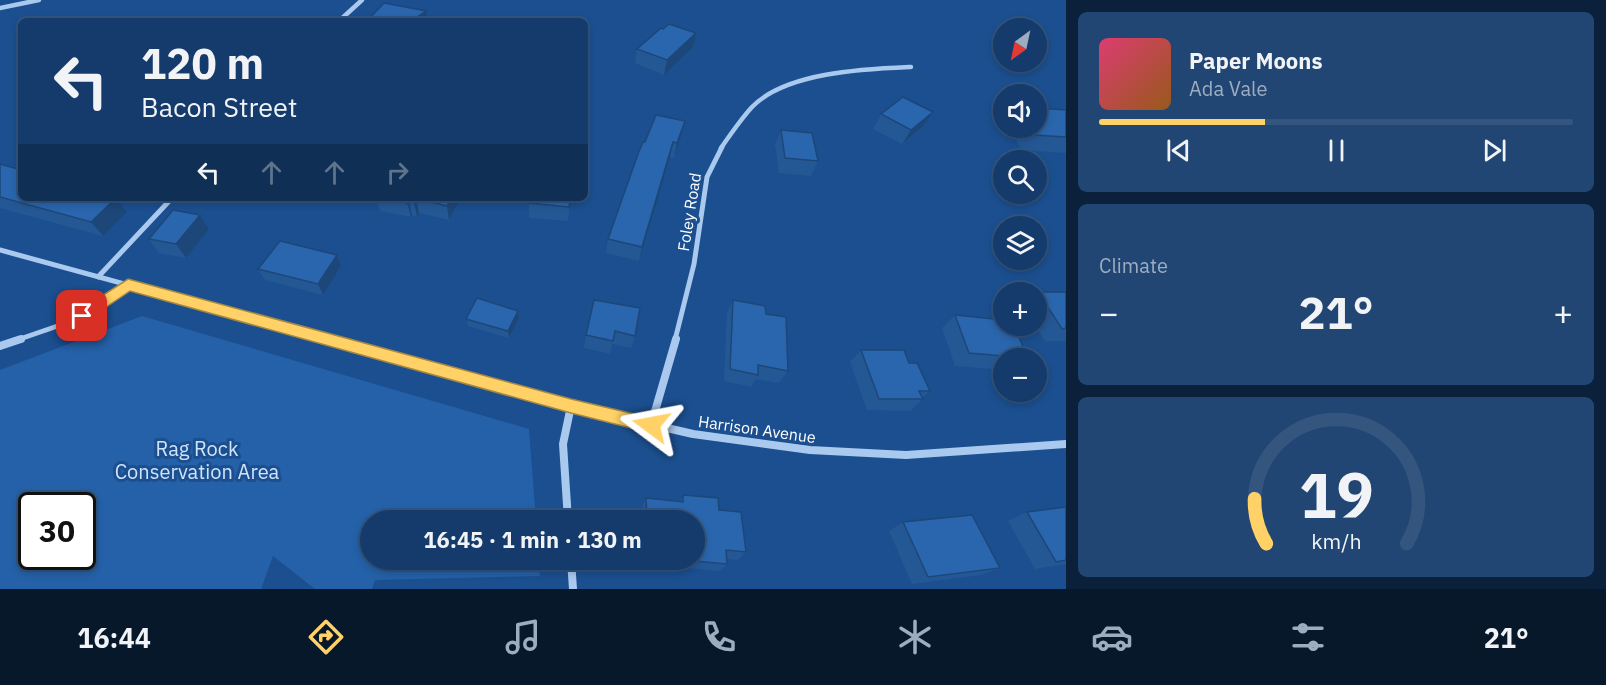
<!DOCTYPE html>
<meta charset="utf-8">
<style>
:root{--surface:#143b6b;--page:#214673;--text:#f1f3f6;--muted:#9dadc1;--line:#33557e;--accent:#ffd166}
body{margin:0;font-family:"IBM Plex Sans",sans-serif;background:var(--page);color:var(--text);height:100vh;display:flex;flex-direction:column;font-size:22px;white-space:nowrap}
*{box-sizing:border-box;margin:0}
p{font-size:20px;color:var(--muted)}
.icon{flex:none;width:33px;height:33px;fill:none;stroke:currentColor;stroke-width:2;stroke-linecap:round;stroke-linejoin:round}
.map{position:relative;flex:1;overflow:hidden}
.side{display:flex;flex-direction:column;gap:12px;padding:12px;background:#0b203b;width:540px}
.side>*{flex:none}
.hud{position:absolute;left:18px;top:18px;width:570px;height:183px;border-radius:9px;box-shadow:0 3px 9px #0003,0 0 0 2px var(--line);background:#143b6b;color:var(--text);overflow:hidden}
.needle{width:39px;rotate:213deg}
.buttons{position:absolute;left:993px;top:18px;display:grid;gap:12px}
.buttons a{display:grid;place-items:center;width:54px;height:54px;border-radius:50%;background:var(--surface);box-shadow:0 3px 9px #0003,0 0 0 2px var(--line);font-size:30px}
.speed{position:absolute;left:18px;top:492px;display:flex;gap:12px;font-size:30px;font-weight:700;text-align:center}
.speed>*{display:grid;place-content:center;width:78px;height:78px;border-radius:50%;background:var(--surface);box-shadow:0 3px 9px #0003,0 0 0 2px var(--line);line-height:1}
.speed .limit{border:3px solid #111;border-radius:9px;background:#fff;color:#111}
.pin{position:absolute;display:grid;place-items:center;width:51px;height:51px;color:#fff;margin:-26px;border-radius:12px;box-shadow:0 3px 9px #0006}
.me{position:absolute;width:66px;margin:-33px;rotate:283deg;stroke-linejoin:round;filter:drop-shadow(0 0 4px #0008)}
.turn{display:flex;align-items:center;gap:21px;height:126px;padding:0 24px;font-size:27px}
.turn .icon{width:78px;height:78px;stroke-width:2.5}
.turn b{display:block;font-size:42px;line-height:51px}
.lanes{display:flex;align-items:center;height:57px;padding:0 24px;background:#0003;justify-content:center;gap:30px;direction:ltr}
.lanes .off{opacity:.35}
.big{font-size:45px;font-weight:700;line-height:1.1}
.side .card{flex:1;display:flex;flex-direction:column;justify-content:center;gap:9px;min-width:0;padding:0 21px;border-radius:9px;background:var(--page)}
.side .dial{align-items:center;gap:0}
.dial svg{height:156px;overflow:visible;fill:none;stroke:var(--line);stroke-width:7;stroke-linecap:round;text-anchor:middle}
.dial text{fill:var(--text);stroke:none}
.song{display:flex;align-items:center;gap:18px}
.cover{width:72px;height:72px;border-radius:9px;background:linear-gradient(135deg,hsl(340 70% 55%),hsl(30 70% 35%))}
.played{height:6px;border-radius:3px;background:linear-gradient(90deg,var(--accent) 35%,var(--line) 35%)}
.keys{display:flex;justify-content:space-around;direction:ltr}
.heat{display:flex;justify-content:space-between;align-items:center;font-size:33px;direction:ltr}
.trip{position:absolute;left:360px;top:510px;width:345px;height:60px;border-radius:30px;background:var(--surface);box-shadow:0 3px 9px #0003,0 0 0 2px var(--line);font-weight:700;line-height:60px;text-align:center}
.menu{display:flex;height:96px;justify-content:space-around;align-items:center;background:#08182b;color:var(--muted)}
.menu .icon{width:42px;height:42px}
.menu .on{color:var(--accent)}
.menu b{font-size:27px;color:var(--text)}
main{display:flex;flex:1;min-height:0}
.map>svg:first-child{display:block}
.green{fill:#2461a8;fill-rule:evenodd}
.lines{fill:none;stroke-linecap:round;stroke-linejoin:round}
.street-far2{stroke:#a9c9ee;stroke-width:4.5}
.street-far1{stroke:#a9c9ee;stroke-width:5}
.street{stroke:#a9c9ee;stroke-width:8}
.wall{fill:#245895}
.shaded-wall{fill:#1d4779}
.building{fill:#2a66ad;stroke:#1d4779;stroke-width:1.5}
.route{fill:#ffd166;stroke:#a68842;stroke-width:1.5}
.labels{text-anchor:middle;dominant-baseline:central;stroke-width:6;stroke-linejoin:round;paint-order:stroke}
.street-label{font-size:16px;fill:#fff;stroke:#1b4f8f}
.near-park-label{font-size:20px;fill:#cfe3fa;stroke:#1b4f8f}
</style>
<main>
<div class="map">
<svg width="1066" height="589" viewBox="0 0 1066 589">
<rect width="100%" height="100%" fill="#1b4f8f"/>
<!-- green -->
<path class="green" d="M142,316L529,429L536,520H370V560H538L540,576L375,580L372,589H315L273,556L261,589H0V370ZM32,506H82V556H32Z"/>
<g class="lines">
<!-- street-far2 -->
<path class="street-far2" d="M0,8L39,0
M339,21L362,0
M721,148C730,135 741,119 752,107C786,72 865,69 911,67"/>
<!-- street-far1 -->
<path class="street-far1" d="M0,250L330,340
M98,277L172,198
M17,340L75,320L128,285
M675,340L694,264L707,177L722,147"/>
<!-- street -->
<path class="street" d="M325,339L571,406L693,434L810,450L906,455L1066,444
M0,346L21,339
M651,425L676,339
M568,520L563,444L571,406
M571,560L573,589"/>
</g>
<!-- wall -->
<path class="wall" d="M696,33L693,47L664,75L635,63L637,49Z
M1066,110V153L1022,150L1009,128H1036Z
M881,114L923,126L902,144L873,129Z
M685,121L681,136L674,158L670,157L639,261L606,253L608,239Z
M781,130L818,161L811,176L779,173L775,144Z
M0,164L21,198H116L127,212L103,236L0,208Z
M375,198H461L449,220L419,213L417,217L412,215L411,217L380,211Z
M570,198L568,221L529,218V203Z
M200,215L209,229L186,258L159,253L149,239Z
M341,266L323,295L265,280L258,269Z
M1038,292H1066V341H1045L1035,326H1036V294Z
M594,300L635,336L631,348L612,344L610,354L584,348L586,335Z
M733,300L766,314L788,371L779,383L756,379L751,387L724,381L727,313Z
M518,311L519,318L509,338L468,326L466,319Z
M955,315L1028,358H1004V370L955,366L942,328Z
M861,350L909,363L930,391L922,398L923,399L910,411L867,410L850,362Z
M683,495L719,510L746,552L738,560L727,559V564L720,571L677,567V560H673H694V520H642V507L646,498L680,501Z
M1066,507V564L1035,569L1008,521L1027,512Z
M903,522L1000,568L981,575L912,584L889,531Z"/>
<!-- shaded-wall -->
<path class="shaded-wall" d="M426,11L428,21H411Z
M696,33L693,47L664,75L667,60Z
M933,112L923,126L902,144L911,130Z
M685,121L681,136L674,158L677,143Z
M673,142L670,157L639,261L642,247Z
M116,198L127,212L103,236L91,222Z
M416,198L419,213L417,217L414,202Z
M451,198H461L449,220L447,206Z
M409,201L412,215L411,217L407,203Z
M200,215L209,229L186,258L176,244Z
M337,255L341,266L323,295L318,284Z
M518,311L519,318L509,338L508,331Z"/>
<!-- building -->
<path class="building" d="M384,3L426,11L411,21H367Z
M669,24L696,33L667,60L637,49L661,28L663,29Z
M903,97L933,112L911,130L881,114Z
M1036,108L1066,110V137L1034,135L1029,128H1036Z
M656,115L685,121L677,143L673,142L642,247L608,239L638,154L643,142H645Z
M781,130L812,133L818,161L785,158Z
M0,164L21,170V198H116L91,222L0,197Z
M383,198H451L447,206L416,198L414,202L409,201L407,203Z
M530,198H570L569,207L529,203Z
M173,210L200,215L176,244L149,239Z
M280,241L337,255L318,284L258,269Z
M1038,292H1066V328L1062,329Z
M477,298L518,311L508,331L466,319Z
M594,300L640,308L635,336L615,331L613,341L586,335Z
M733,300L765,306L766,314L786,317L788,371L758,365V375L730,369Z
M955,315L1004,320V326H1014L1028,358L969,353Z
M861,350H904L909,363H917L930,391H919L923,399H879Z
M683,495L718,498L719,510L741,512L746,552L726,550L727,564L683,560H694V520H647L646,498L683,502Z
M1066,507V560L1056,562L1027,512Z
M972,515L1000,568L928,577L903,522Z"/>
<!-- route -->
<path class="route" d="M128,279L571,399L651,418L657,420L659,425L657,430L651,433L571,413L130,291L87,320H77L75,316L77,312Z"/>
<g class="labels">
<!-- street labels -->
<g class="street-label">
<text transform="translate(689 212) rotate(-81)">Foley Road</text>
<text transform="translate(757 429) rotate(8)">Harrison Avenue</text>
</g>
<!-- near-park labels -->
<g class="near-park-label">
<text x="197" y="448">Rag Rock<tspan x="197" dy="23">Conservation Area</tspan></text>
</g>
</g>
</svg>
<div class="buttons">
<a><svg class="needle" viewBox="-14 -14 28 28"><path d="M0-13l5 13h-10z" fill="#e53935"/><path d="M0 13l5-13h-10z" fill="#9dadc1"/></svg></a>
<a><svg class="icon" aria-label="sound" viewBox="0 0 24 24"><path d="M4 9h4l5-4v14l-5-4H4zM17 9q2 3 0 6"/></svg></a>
<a><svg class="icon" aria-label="search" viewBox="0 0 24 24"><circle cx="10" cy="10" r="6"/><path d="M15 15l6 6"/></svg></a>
<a><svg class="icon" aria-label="layers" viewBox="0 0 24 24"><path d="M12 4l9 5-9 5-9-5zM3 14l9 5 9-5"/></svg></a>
<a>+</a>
<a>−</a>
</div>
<div class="speed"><div class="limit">30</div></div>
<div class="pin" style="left:82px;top:316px;background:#d93025"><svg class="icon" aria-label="arrive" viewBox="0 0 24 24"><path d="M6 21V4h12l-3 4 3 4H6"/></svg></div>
<svg class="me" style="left:651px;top:425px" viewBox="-20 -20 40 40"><path d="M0-17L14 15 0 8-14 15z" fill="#ffd166" stroke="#fff" stroke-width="4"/></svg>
<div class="trip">16:45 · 1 min · 130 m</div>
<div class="hud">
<div class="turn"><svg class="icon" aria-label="left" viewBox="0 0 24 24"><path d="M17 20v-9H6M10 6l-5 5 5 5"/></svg><div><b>120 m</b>Bacon Street</div></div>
<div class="lanes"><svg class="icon" aria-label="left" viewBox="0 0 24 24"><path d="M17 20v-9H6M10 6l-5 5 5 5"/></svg><svg class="icon off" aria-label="ahead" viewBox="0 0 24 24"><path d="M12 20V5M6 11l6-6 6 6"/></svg><svg class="icon off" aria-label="ahead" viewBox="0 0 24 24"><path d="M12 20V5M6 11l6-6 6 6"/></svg><svg class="icon off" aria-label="right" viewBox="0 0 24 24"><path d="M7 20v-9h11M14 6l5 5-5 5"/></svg></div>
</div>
</div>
<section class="side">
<div class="card">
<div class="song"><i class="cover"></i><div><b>Paper Moons</b><p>Ada Vale</p></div></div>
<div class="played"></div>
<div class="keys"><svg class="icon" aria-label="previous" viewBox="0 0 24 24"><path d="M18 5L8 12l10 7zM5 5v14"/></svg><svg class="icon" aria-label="pause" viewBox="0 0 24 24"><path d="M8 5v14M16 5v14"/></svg><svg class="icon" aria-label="next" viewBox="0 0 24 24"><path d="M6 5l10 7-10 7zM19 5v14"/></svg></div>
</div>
<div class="card"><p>Climate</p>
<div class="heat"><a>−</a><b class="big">21°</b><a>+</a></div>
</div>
<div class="card dial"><svg viewBox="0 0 100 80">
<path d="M14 69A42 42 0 1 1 86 69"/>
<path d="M14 69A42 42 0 0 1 8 46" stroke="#ffd166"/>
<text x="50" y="56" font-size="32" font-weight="700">19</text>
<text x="50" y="72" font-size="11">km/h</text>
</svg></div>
</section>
</main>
<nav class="menu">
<b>16:44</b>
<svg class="icon on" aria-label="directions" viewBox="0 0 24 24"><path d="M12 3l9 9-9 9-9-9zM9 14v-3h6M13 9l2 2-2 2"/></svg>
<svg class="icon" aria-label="music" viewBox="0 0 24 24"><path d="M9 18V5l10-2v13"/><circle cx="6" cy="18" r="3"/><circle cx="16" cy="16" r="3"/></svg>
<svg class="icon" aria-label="phone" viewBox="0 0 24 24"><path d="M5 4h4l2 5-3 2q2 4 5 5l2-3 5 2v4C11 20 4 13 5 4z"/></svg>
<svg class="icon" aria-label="climate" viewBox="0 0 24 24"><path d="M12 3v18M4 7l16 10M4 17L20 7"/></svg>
<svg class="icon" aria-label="car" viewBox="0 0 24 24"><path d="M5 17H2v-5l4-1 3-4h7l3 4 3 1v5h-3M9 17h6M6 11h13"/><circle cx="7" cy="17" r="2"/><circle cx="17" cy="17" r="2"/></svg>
<svg class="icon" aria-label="filters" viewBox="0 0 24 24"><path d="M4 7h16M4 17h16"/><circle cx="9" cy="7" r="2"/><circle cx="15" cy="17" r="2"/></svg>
<b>21°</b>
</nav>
